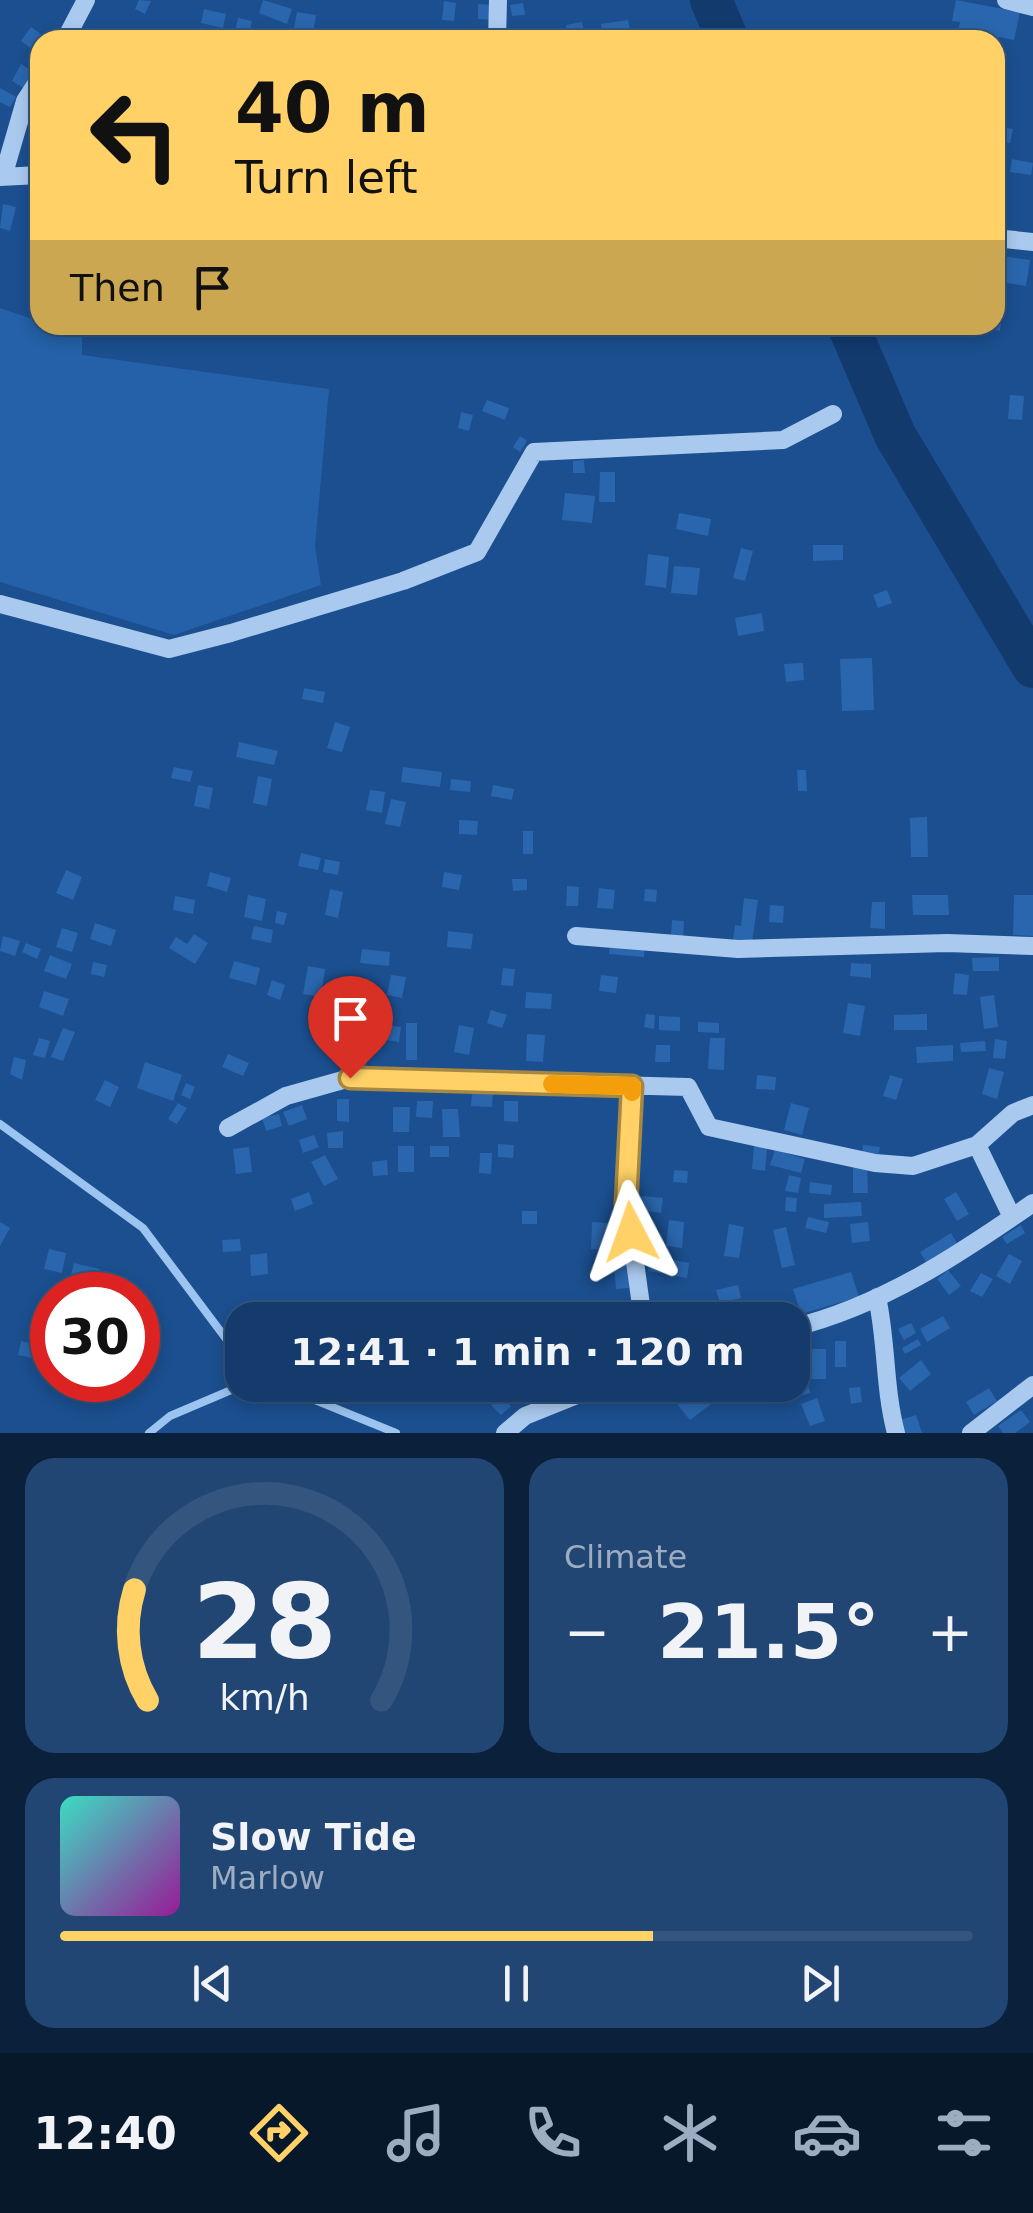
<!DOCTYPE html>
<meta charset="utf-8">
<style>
:root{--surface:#143b6b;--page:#214673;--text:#f1f3f6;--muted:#9dadc1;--line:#33557e;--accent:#ffd166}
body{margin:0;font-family:"DejaVu Sans",sans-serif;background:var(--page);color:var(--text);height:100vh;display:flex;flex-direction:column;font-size:38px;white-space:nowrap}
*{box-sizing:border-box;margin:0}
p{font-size:32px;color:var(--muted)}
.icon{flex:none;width:55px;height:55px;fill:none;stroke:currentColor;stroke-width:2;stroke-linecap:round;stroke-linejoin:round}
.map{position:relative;height:1433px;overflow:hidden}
.details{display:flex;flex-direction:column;gap:25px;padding:25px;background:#0b203b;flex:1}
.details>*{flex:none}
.guide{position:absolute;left:30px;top:30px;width:975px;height:305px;border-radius:30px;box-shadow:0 5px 15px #0003,0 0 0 2px var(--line);background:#ffd166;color:#111;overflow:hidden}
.speed{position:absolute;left:30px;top:1272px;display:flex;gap:20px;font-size:50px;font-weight:700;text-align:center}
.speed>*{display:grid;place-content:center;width:130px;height:130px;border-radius:50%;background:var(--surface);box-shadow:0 5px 15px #0003,0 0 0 2px var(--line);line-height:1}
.speed .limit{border:15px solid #d22;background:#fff;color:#111}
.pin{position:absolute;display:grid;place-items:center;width:85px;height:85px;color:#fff;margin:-102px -42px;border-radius:50% 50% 50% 0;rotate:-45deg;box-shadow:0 0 10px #0007}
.pin .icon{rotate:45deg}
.me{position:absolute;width:110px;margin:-55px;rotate:356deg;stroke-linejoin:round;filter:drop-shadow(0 0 8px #0008)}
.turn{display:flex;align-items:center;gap:35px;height:210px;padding:0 40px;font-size:45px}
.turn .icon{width:130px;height:130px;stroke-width:2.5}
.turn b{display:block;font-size:70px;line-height:85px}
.then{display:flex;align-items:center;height:95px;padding:0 40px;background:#0003;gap:20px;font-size:38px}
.big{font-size:75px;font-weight:800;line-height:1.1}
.details .card{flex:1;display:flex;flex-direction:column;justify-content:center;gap:15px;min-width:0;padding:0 35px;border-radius:30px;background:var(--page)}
.details .dial{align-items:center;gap:0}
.dial svg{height:260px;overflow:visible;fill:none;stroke:var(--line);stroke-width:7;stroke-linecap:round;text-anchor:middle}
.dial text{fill:var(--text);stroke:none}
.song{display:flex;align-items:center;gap:30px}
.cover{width:120px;height:120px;border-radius:15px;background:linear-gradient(135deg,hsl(170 70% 55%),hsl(300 70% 35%))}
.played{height:10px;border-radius:5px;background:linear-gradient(90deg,var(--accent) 65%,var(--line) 65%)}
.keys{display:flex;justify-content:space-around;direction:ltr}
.heat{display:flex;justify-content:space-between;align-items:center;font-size:55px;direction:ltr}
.details .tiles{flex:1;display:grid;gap:25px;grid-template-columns:1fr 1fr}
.card:last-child{grid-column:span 2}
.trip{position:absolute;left:225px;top:1302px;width:585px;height:100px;border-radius:30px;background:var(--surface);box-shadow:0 5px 15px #0003,0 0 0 2px var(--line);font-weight:800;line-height:100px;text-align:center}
.dock{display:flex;height:160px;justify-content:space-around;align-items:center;background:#08182b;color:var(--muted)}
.dock .icon{width:70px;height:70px}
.dock .active{color:var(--accent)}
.dock b{font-size:45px;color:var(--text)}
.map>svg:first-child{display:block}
.green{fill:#2461a8}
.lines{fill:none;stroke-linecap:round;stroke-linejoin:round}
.stream{stroke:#9cc4f0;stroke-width:8}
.river{stroke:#123a6d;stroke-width:42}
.building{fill:#2a66ad}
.minor{stroke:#a9c9ee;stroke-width:18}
.route-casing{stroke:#a68842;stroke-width:25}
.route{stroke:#ffd166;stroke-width:18}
.slow{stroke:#f59e0b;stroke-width:18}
</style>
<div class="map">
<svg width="1033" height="1433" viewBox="0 0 1033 1433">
<rect width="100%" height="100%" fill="#1b4f8f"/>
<!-- green -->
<path class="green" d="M0,308L82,336V355L329,389L315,547L321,585L174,635L0,582Z"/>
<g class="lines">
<!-- stream -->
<path class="stream" d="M0,1124L143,1228L242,1360
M278,1385L396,1433
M149,1433L170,1416L243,1385"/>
<!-- river -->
<path class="river" d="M711,0L728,40
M848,325L895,435L1033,667"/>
</g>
<!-- building -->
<path class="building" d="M139,0L151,1L145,14L135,9Z
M263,0L292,9L287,24L259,13Z
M956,0L1020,12L1014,40L999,37L997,50L995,40L957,37L960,22L952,21Z
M444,1L456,3L454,21L442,20Z
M523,3L525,15L512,16L510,5Z
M478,4L492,5L491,20L478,19Z
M204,9L226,14L223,28L201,23Z
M297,12L316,15L312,40L292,39Z
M238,18L252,21L249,35L235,32Z
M628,20L632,40H604L601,24Z
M582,22L586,40H568L566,25Z
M31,27L49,40H40V55L21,41Z
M21,64L35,73L25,89L12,81Z
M0,88L16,97L10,107L0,102Z
M995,101L1007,103L1005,117L995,115Z
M995,126L1013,129L1010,143L995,141Z
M1012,159L1033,163L1031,175L1010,172Z
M3,204L16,207L10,231L0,228Z
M995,255L1030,260L1026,286L995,281Z
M995,314L1002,315L1000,331L975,327L995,325Z
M1010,395L1024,396L1022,420L1008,419Z
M487,400L509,408L505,420L482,411Z
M461,412L473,415L469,431L458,428Z
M520,436L527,441L520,452L513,447Z
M584,460L585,473H573V461Z
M600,472H615V502H599Z
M565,493L595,496L592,523L562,520Z
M679,513L711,519L708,536L676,529Z
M813,545H843V560L813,561Z
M741,548L753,551L745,581L733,578Z
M648,554L669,557L666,588L645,585Z
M674,566L700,568L697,595L671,593Z
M887,590L892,603L878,608L873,595Z
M762,613L764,631L738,636L735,618Z
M872,658L874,710L842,711L840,659Z
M803,663L804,680L786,682L784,664Z
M304,688L325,692L323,703L302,699Z
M335,722L350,727L342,752L327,748Z
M239,742L278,751L274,765L236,757Z
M174,767L193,771L190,782L171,778Z
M403,767L442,772L440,787L401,782Z
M797,770H806L807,791H798Z
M258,776L272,779L267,806L253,803Z
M451,779L471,781L470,792L450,790Z
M198,785L213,788L209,809L194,806Z
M493,785L514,789L512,800L491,796Z
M370,790L385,792L382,813L366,810Z
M391,799L406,802L400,827L385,824Z
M927,817L928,857H911L910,818Z
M459,820L478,821L477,835L459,834Z
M523,831H533V854H523Z
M301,853L321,858L318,870L298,866Z
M325,859L340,862L338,875L323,872Z
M66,870L82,877L73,900L56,893Z
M210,872L231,878L227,892L207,886Z
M444,872L462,875L459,890L442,887Z
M512,879H527V890L513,891Z
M567,886L579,887L578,906H566Z
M599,888L615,890L613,909L597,908Z
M330,889L343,892L338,918L325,915Z
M645,889L657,890L656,902L644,901Z
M248,895L266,899L262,921L244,917Z
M912,895H948L949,915H913Z
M1014,895H1033V936L1013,935Z
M175,896L195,900L193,914L173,910Z
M744,898L758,900L752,942L733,940L735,925L741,926Z
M872,902H885V929L870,928Z
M770,905L784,906L783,923L769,922Z
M277,911L287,913L284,925L275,923Z
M672,920L684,921L683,937L671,936Z
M95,923L116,930L111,946L90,939Z
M254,926L273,930L271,943L251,939Z
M62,928L78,933L72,952L56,947Z
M448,931L473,934L471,949L447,947Z
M194,934L208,943L195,964L169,948L176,937L187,944Z
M3,936L20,941L15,956L0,951Z
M610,941L645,944L644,957L609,954Z
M26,943L41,949L37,959L22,952Z
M362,949L390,952L389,966L360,963Z
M50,955L72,964L66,979L44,971Z
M999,957V971H973L972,958Z
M234,961L260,968L256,985L229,978Z
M93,962L107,965L104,977L91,974Z
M851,963L871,964V978L850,976Z
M308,966L325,969L321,997L303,994Z
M503,968L515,969L513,986L501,985Z
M955,973L969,975L967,995L953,994Z
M391,975L406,977L402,998L387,995Z
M601,975L618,977L616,993L599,991Z
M272,980L285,985L280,1000L267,995Z
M44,991L69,999L63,1016L39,1007Z
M526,992L552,994L551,1009L525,1008Z
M994,995L998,1027L984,1029L980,997Z
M848,1003L865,1006L860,1036L843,1033Z
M491,1010L507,1015L502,1028L487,1023Z
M646,1014L655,1015L654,1029L644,1027Z
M927,1014V1030H894V1015Z
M659,1016L680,1017V1031L659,1030Z
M366,1022L401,1027L399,1042L365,1037Z
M698,1022L719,1023V1033L698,1032Z
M406,1023H417V1060H406Z
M459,1025L474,1028L469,1055L454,1052Z
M63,1028L75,1032L63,1061L51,1057Z
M527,1034L545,1035L543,1062L526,1061Z
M39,1038L50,1041L45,1058L33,1055Z
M710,1038H725L724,1070L708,1069Z
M995,1039L1007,1041L1005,1059L993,1058Z
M985,1041L986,1051L961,1052L960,1043Z
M656,1045H670V1062H655Z
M953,1045V1061L917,1063L916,1047Z
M228,1054L249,1063L243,1076L222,1067Z
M349,1056H366L367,1069L350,1070Z
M14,1057L26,1060L22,1080L10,1074Z
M145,1062L182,1075L173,1101L137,1088Z
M989,1068L1004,1072L997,1099L982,1094Z
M757,1075L776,1077L775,1090L756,1089Z
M890,1075L903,1079L896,1100L883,1096Z
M105,1080L119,1087L110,1107L95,1100Z
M186,1083L195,1087L190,1099L181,1095Z
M472,1092L493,1093L492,1107L471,1106Z
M337,1099H349V1122L337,1121Z
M417,1101H433L432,1118L416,1117Z
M504,1101H518V1122L504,1121Z
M178,1103L187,1108L177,1124L168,1119Z
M791,1103L809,1108L802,1135L784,1130Z
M302,1105L307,1119L289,1126L283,1112Z
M393,1107H410L409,1132H393Z
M442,1109H458L460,1137H443Z
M279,1114L282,1126L266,1131L262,1118Z
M343,1131V1148H328L327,1133Z
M314,1135L319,1147L303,1153L299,1140Z
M498,1144L514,1145L513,1158L498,1157Z
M863,1145L880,1147L878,1157L862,1155Z
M398,1146H414V1172H398Z
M430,1146H449V1157H430Z
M754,1146L767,1148L765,1171L752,1169Z
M249,1147L252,1172L236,1174L233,1149Z
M775,1150L805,1159L801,1173L770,1165Z
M480,1153H492L491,1174L479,1173Z
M325,1155L338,1179L324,1186L311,1162Z
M387,1160L388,1175L373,1176L372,1162Z
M853,1167H867L868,1193H853Z
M674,1170L688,1171L687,1183L673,1182Z
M789,1175L801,1178L798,1193L785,1191Z
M810,1182L832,1185L831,1195L809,1193Z
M309,1192L313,1204L295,1211L291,1199Z
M956,1192L969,1214L957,1221L944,1199Z
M642,1196L663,1198L661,1213L640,1210Z
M786,1197L797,1198L796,1212L785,1211Z
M861,1202L862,1216L824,1218V1204Z
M522,1211H537V1224H522Z
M808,1217L829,1222L826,1233L805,1228Z
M669,1220L684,1222L682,1248L666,1246Z
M0,1222L10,1228L0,1246Z
M592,1222L609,1223L607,1250L591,1249Z
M868,1222L870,1241L852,1243L850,1224Z
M729,1224L744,1227L739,1258L724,1256Z
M1021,1225L1025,1233L1007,1244L1002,1237Z
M786,1227L795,1265L782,1268L773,1230Z
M951,1233L957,1243L926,1262L920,1252Z
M240,1239L241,1251L223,1252L222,1240Z
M49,1249L66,1253L62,1273L44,1269Z
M267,1253L268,1274L251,1276L250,1255Z
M1009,1254L1022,1261L1010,1284L996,1276Z
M651,1256L689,1263L687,1278L648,1271Z
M74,1263L100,1269L96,1282L71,1275Z
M628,1263L629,1288L616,1289L614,1264Z
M948,1270L961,1286L949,1295L937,1279Z
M851,1272L859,1297L801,1314L793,1289Z
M981,1273L993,1279L982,1297L970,1291Z
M121,1277L131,1283L124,1295L113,1291Z
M738,1285L741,1298L720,1303L716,1290Z
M784,1307L787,1318L768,1320L766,1312Z
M760,1311L763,1320H749L747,1315Z
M943,1316L950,1328L927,1342L920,1329Z
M911,1323L916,1333L904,1340L898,1329Z
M918,1339L921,1345L905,1354L902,1348Z
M21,1341L41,1346L37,1359L18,1355Z
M835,1341H846V1367H835Z
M809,1349H826V1379H809Z
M921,1360L931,1374L910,1391L899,1378Z
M692,1385H703L715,1401L690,1420L673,1399Z
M808,1386L811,1393L797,1397L795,1390Z
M860,1387L862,1402L851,1404L849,1388Z
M989,1388L997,1401L974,1415L966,1402Z
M501,1396L511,1406L501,1415L491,1405Z
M817,1398L825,1421L810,1426L801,1404Z
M1021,1410L1030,1422L1015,1433H1003L998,1426Z
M916,1415L922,1433H904L900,1420Z"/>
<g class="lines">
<!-- minor -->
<path class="minor" d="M1006,0L1033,7
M65,40L86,0
M497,40L498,0
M0,177L40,175
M3,177L25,101L40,78
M995,238L1033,242
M0,604L169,649L231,633L403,581L477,552L534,452L783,440L833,414
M576,936L738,949L947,943L1033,946
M632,1086L627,1204L643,1320
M228,1128L286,1096L350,1078L688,1087L709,1127L875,1163L913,1166L977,1145L1013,1113L1033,1105
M977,1145L1012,1217
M877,1297C887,1342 884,1388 896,1433
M792,1328C882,1306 958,1255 1033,1203
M505,1433L525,1416L602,1385
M971,1433L1033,1385"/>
</g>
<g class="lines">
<!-- route casing -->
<g class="route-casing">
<path id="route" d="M350,1078L632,1086L626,1204L631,1232"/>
</g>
<!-- route -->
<use href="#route" class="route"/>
<!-- slow -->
<path class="slow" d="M552,1084L632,1086V1092"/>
</g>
</svg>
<div class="speed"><div class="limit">30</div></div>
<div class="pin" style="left:350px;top:1078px;background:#d93025"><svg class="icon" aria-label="arrive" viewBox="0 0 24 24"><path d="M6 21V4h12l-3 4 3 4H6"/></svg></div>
<svg class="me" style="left:631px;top:1232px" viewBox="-20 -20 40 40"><path d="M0-17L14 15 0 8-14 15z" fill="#ffd166" stroke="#fff" stroke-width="4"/></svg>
<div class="trip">12:41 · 1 min · 120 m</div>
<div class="guide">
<div class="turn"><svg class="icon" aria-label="left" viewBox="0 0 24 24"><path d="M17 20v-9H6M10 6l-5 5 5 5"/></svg><div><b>40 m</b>Turn left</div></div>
<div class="then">Then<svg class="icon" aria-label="arrive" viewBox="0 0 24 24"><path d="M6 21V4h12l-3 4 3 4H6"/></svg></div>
</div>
</div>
<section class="details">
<div class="tiles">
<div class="card dial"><svg viewBox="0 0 100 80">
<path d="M14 69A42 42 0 1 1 86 69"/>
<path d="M14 69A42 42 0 0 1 10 35" stroke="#ffd166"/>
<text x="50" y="56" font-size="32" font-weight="700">28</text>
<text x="50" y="72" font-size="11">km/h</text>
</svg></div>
<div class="card"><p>Climate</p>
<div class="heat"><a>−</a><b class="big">21.5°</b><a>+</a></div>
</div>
<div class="card">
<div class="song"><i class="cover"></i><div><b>Slow Tide</b><p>Marlow</p></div></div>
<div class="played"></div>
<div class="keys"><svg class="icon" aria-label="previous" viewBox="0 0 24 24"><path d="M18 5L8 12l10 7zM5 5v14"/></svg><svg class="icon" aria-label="pause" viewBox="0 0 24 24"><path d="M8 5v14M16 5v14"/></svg><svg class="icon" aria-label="next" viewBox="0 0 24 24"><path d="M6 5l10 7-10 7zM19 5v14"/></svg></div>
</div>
</div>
</section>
<nav class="dock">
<b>12:40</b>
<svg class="icon active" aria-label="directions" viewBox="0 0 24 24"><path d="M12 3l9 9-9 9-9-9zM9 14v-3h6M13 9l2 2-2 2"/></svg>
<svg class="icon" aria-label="music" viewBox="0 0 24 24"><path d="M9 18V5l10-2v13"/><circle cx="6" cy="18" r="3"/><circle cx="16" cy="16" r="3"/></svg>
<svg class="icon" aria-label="phone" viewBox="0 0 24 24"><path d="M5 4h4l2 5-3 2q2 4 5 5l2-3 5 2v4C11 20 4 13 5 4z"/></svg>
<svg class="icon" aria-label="climate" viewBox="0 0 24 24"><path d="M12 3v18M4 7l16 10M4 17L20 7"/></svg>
<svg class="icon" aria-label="car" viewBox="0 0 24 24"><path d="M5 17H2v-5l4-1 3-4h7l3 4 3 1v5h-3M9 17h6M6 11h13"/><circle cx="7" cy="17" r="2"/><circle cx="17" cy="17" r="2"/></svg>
<svg class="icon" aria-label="filters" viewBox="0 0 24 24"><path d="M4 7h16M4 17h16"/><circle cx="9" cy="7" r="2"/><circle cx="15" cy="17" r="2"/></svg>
</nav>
